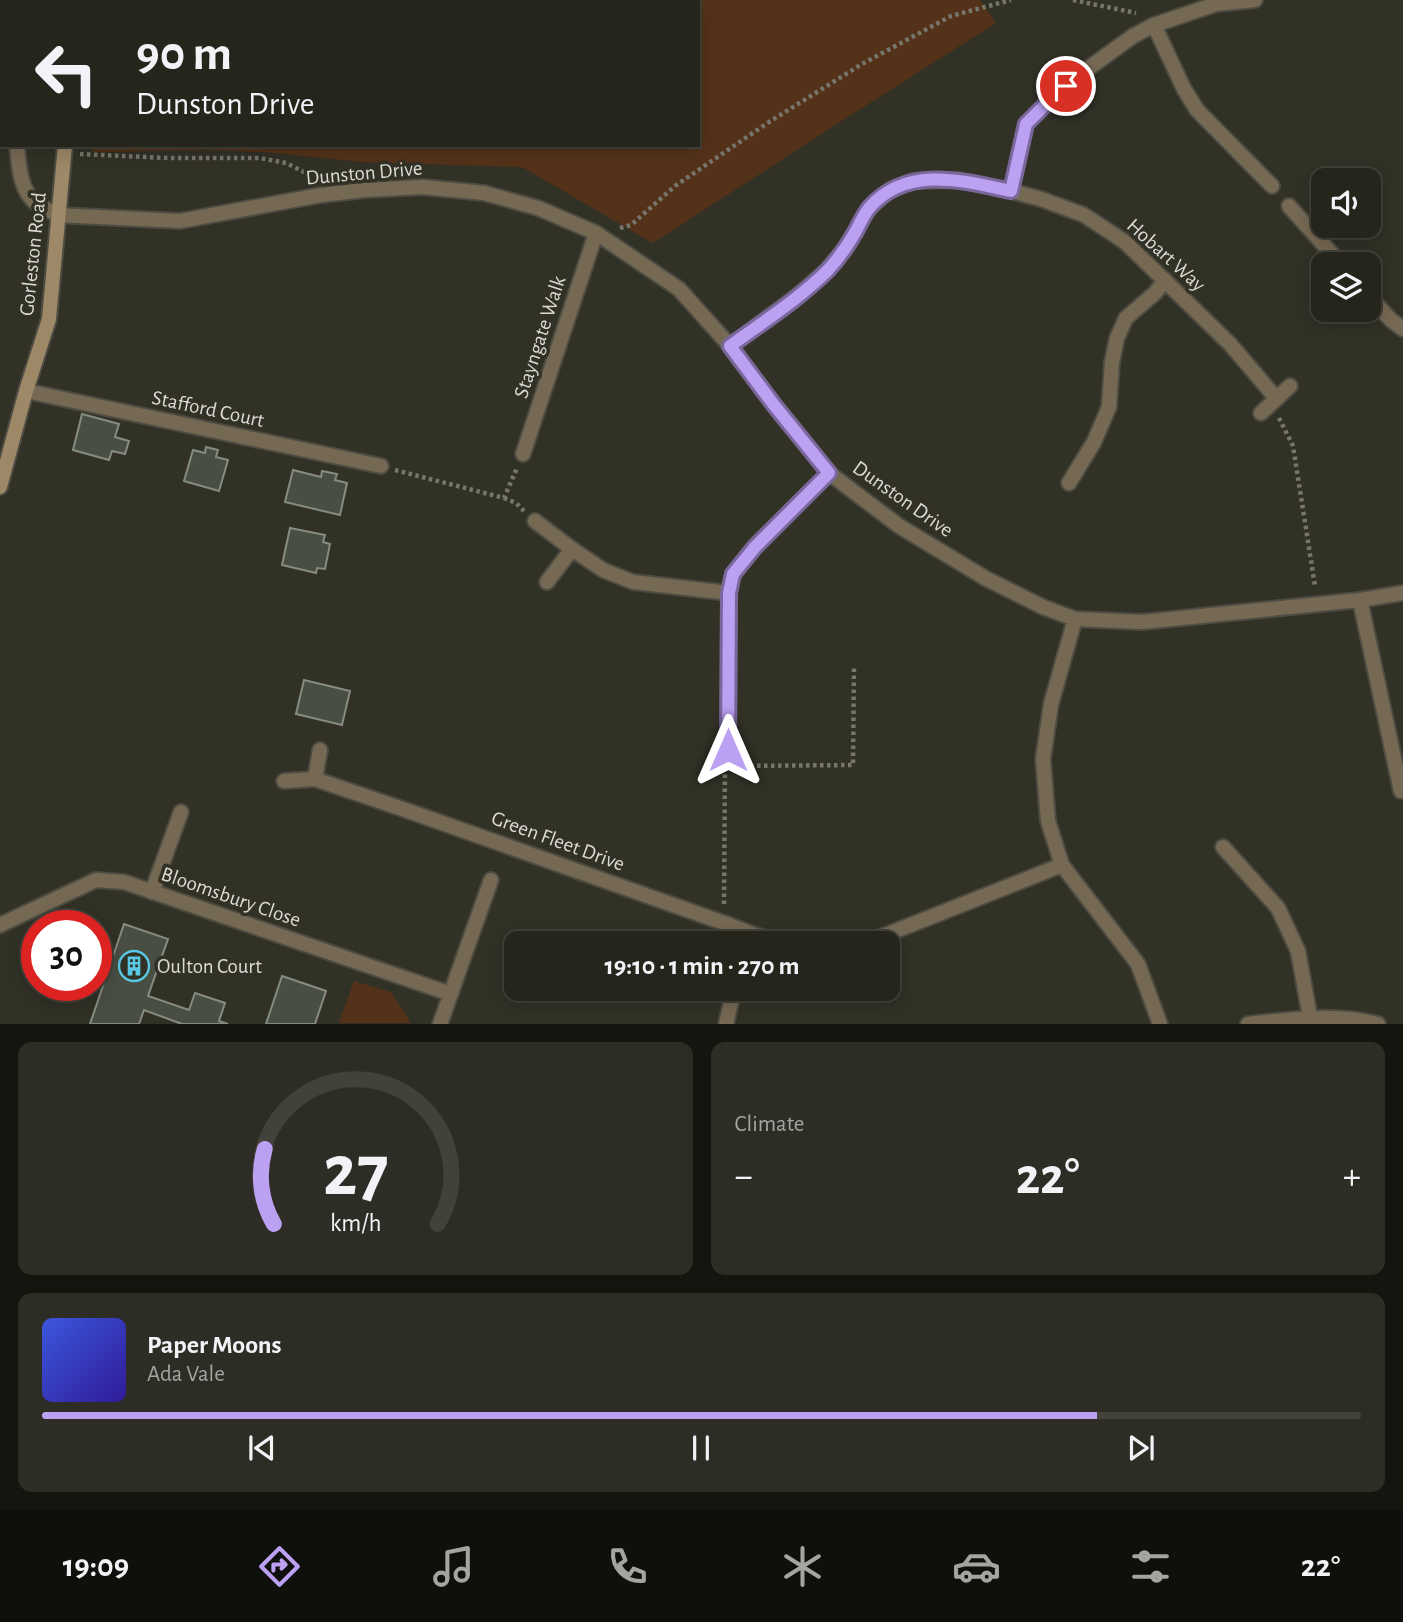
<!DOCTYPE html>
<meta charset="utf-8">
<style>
:root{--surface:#26251c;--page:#2e2d25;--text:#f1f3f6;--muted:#a4a5a3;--line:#42423b;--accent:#bca0f2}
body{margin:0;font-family:"Alegreya Sans",sans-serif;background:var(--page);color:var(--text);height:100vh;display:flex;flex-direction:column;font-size:26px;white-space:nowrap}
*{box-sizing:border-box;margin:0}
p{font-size:23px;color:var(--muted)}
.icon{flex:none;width:38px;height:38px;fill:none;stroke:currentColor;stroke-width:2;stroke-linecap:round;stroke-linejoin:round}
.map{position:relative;height:1024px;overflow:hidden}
.details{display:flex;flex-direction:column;gap:18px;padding:18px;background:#15140f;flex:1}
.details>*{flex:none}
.top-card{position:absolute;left:0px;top:0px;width:700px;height:147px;box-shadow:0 4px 18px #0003,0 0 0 2px var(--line);background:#26251c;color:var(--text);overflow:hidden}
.fabs{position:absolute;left:1311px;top:168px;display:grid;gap:14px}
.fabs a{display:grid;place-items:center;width:70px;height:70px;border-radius:14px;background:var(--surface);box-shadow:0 4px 18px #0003,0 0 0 2px var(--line);font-size:35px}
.speed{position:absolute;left:21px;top:910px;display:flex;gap:14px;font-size:35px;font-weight:700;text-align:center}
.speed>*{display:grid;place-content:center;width:91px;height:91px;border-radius:50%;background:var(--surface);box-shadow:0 4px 18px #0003,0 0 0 2px var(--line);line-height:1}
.speed .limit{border:10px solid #d22;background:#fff;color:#111}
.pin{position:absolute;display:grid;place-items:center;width:60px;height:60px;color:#fff;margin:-30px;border:4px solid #fff;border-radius:50%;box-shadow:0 2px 7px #0007}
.me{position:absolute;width:77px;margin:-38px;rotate:0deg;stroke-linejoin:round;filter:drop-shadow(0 0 5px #0008)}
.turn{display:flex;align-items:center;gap:24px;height:147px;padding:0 21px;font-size:32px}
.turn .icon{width:91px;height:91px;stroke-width:2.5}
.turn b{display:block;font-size:49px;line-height:60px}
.big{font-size:52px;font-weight:700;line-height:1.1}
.details .tile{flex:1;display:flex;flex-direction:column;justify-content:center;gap:10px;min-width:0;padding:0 24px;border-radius:14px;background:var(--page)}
.details .dial{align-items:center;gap:0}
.dial svg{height:182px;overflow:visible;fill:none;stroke:var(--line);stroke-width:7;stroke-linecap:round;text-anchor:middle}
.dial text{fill:var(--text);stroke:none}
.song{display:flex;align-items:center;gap:21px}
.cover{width:84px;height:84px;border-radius:10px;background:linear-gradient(135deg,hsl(230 70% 55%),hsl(250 70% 35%))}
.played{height:7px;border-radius:4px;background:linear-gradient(90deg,var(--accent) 80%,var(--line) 80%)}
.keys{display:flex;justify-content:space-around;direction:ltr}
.heat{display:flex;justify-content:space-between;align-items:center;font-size:38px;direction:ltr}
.details .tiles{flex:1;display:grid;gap:18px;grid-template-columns:1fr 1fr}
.tile:last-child{grid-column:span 2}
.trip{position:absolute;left:504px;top:931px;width:396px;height:70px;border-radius:14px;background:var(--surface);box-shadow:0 4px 18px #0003,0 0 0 2px var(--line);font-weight:700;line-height:70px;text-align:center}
.dock{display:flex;height:112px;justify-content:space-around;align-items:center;background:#0f0f0b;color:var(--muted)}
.dock .icon{width:49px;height:49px}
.dock .current{color:var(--accent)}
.dock b{font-size:32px;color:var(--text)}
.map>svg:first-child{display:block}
.green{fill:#543219}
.building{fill:#494e43;stroke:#878c80;stroke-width:2}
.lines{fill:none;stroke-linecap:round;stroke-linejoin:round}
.lane-casing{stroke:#4d4c42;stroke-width:18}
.street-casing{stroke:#4d4c42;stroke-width:18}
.secondary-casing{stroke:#4d4c42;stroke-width:18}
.path{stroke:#77766c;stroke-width:4.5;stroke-dasharray:3.5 3.5;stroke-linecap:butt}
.lane{stroke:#766954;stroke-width:14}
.street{stroke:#766954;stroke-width:14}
.secondary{stroke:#9d8867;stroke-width:14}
.route-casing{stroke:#7a689d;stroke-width:18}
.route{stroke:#bca0f2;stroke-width:12}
.labels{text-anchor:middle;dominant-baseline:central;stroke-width:7;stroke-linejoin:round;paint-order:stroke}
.street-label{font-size:21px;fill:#dbdad3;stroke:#323126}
.poi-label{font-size:21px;fill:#dbdad3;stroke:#323126;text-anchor:start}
</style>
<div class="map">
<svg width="1403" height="1024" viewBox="0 0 1403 1024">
<rect width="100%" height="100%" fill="#323126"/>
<!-- green -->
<path class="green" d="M632,0H980L996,23L840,122L653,243L522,167L362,162L264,152L207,150L93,152V145H698V2H632Z
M354,981L391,992L411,1023H339Z"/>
<!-- building -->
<path class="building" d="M183,0H498V2H184Z
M82,414L119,424L115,437L129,441L125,454L112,451L109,460L73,450Z
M206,447L218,450L216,457L228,460L219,491L184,481L193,450L205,453Z
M293,470L321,477L322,471L337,474L335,480L347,483L340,515L285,502Z
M290,528L325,535L323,542L330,544L325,569L317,568L316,573L282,565Z
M304,680L350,691L342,725L296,714Z
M124,924L168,939L148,996L189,1010L195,993L225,1003L219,1021L228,1024H182L144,1010L139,1024H90Z
M282,976L326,991L315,1024H266Z"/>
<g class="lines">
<!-- lane casing -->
<g class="lane-casing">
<path id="lane" d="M1154,25L1184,89L1197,110L1272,186
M0,56L2,59
M17,145C19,165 19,190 37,204C43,208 51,211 57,215
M1289,206L1341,264
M1368,295L1391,320L1403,329
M152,892L181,812"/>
</g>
<!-- street casing -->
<g class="street-casing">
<path id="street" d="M0,7H2
M1011,191L1026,124L1051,99L1082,73L1133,36L1154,25L1216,4L1255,0
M57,215L180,221L321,195L365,190L422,187L484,193L538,208L596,233L679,289L730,346L774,405L829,473L899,526L985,578L1043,607L1075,619L1142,622L1360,600L1403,593
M730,346L797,296L826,271L845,249L869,208L890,190L913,181L958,180L1011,191L1041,199L1084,215L1125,242L1230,344L1276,398
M26,391L381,466
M1261,413L1290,386
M523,454L596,233
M1069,483L1094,442L1109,407L1112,362L1117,338L1126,318L1155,293L1165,280
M535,521L572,549L603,570L633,582L729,593
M547,582L572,549
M1360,600L1401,791
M1075,619L1051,704L1043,759L1048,821L1062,865L1138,964L1160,1024
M320,750L315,779L400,808L724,923L755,935L787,943
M728,750L729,593L733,574L755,546L829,473
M284,781L315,779
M1223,847L1278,908L1298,951L1310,1017
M0,925L96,880L124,882L451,994
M865,943L1062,865
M440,1024L491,880
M726,1024L734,989
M1248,1024C1292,1019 1335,1013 1378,1024"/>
</g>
<!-- secondary casing -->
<g class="secondary-casing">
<path id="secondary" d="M58,0V2
M0,487L26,391L49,319L65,145"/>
</g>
<!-- path -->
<path class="path" d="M1073,0L1136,13
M80,154L168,158H260L286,163L314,177
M620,228L631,225L675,186L769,122L862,64L951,16L1011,0
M1279,418L1293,446L1315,586
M395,470L504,498L517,468
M504,498L516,503L524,511
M736,766L853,765L854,666
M724,904L725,766"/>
<!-- lane -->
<use href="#lane" class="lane"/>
<!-- street -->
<use href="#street" class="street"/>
<!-- secondary -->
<use href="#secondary" class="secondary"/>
</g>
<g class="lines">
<!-- route casing -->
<g class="route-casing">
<path id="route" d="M728,750L729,593L733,574L755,547L829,473L774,405L730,346C763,322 799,299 828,270C839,258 848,245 856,231C860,223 864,214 870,207C908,165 963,181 1011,191L1026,124L1051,99L1066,86"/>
</g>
<!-- route -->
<use href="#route" class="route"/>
</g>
<!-- icons -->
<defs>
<g id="building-ring" transform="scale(1.575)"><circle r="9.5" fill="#323126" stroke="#59c8e4" stroke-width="1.5"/><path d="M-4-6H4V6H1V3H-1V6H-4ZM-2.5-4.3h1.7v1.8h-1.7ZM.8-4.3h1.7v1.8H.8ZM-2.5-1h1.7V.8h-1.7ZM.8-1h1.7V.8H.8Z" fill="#59c8e4"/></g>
</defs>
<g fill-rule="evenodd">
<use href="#building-ring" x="134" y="966"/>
</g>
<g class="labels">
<!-- street labels -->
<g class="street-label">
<text transform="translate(364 173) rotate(-5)">Dunston Drive</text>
<text transform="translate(33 254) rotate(-84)">Gorleston Road</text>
<text transform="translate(1166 255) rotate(42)">Hobart Way</text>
<text transform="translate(540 337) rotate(-72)">Stayngate Walk</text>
<text transform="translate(208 409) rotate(12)">Stafford Court</text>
<text transform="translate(903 499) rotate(35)">Dunston Drive</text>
<text transform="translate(558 841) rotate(20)">Green Fleet Drive</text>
<text transform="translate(231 897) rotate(19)">Bloomsbury Close</text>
</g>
<!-- poi labels -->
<g class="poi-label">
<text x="157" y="966">Oulton Court</text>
</g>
</g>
</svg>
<div class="fabs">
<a><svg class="icon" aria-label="sound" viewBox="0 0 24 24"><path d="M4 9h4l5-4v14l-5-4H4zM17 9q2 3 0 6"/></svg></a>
<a><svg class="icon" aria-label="layers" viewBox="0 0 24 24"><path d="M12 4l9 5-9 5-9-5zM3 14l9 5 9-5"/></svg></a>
</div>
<div class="speed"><div class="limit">30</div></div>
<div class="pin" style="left:1066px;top:86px;background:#d93025"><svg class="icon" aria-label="arrive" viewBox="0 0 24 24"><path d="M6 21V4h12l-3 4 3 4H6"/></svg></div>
<svg class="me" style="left:728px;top:750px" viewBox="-20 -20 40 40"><path d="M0-17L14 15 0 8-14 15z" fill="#bca0f2" stroke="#fff" stroke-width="4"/></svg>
<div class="trip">19:10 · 1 min · 270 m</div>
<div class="top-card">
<div class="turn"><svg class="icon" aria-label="left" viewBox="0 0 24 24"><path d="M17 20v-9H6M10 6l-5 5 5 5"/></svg><div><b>90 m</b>Dunston Drive</div></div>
</div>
</div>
<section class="details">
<div class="tiles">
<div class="tile dial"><svg viewBox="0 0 100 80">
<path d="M14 69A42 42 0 1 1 86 69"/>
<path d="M14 69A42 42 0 0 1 10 36" stroke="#bca0f2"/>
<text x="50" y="56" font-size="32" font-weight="700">27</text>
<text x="50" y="72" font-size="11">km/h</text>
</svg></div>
<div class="tile"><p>Climate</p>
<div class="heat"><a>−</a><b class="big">22°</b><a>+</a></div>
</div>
<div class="tile">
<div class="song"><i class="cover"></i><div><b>Paper Moons</b><p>Ada Vale</p></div></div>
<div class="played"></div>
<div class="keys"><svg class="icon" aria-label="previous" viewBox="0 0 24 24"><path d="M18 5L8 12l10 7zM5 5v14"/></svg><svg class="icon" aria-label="pause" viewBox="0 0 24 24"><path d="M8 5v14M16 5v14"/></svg><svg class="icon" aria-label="next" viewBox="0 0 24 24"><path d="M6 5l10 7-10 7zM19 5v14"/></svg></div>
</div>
</div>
</section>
<nav class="dock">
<b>19:09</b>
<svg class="icon current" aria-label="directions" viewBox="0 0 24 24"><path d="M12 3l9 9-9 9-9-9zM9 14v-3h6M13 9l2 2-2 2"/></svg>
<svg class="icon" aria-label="music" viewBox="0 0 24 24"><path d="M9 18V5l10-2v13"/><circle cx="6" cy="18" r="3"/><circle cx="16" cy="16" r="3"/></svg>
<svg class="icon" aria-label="phone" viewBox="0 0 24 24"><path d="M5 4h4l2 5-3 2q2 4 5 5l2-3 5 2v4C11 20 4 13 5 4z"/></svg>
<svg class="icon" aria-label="climate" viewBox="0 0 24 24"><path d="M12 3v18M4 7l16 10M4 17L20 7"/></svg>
<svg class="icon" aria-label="car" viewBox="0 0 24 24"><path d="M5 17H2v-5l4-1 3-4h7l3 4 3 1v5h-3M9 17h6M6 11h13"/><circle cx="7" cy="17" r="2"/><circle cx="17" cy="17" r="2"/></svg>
<svg class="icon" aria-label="filters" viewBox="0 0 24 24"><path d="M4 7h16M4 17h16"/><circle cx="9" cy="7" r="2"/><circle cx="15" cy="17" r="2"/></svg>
<b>22°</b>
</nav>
